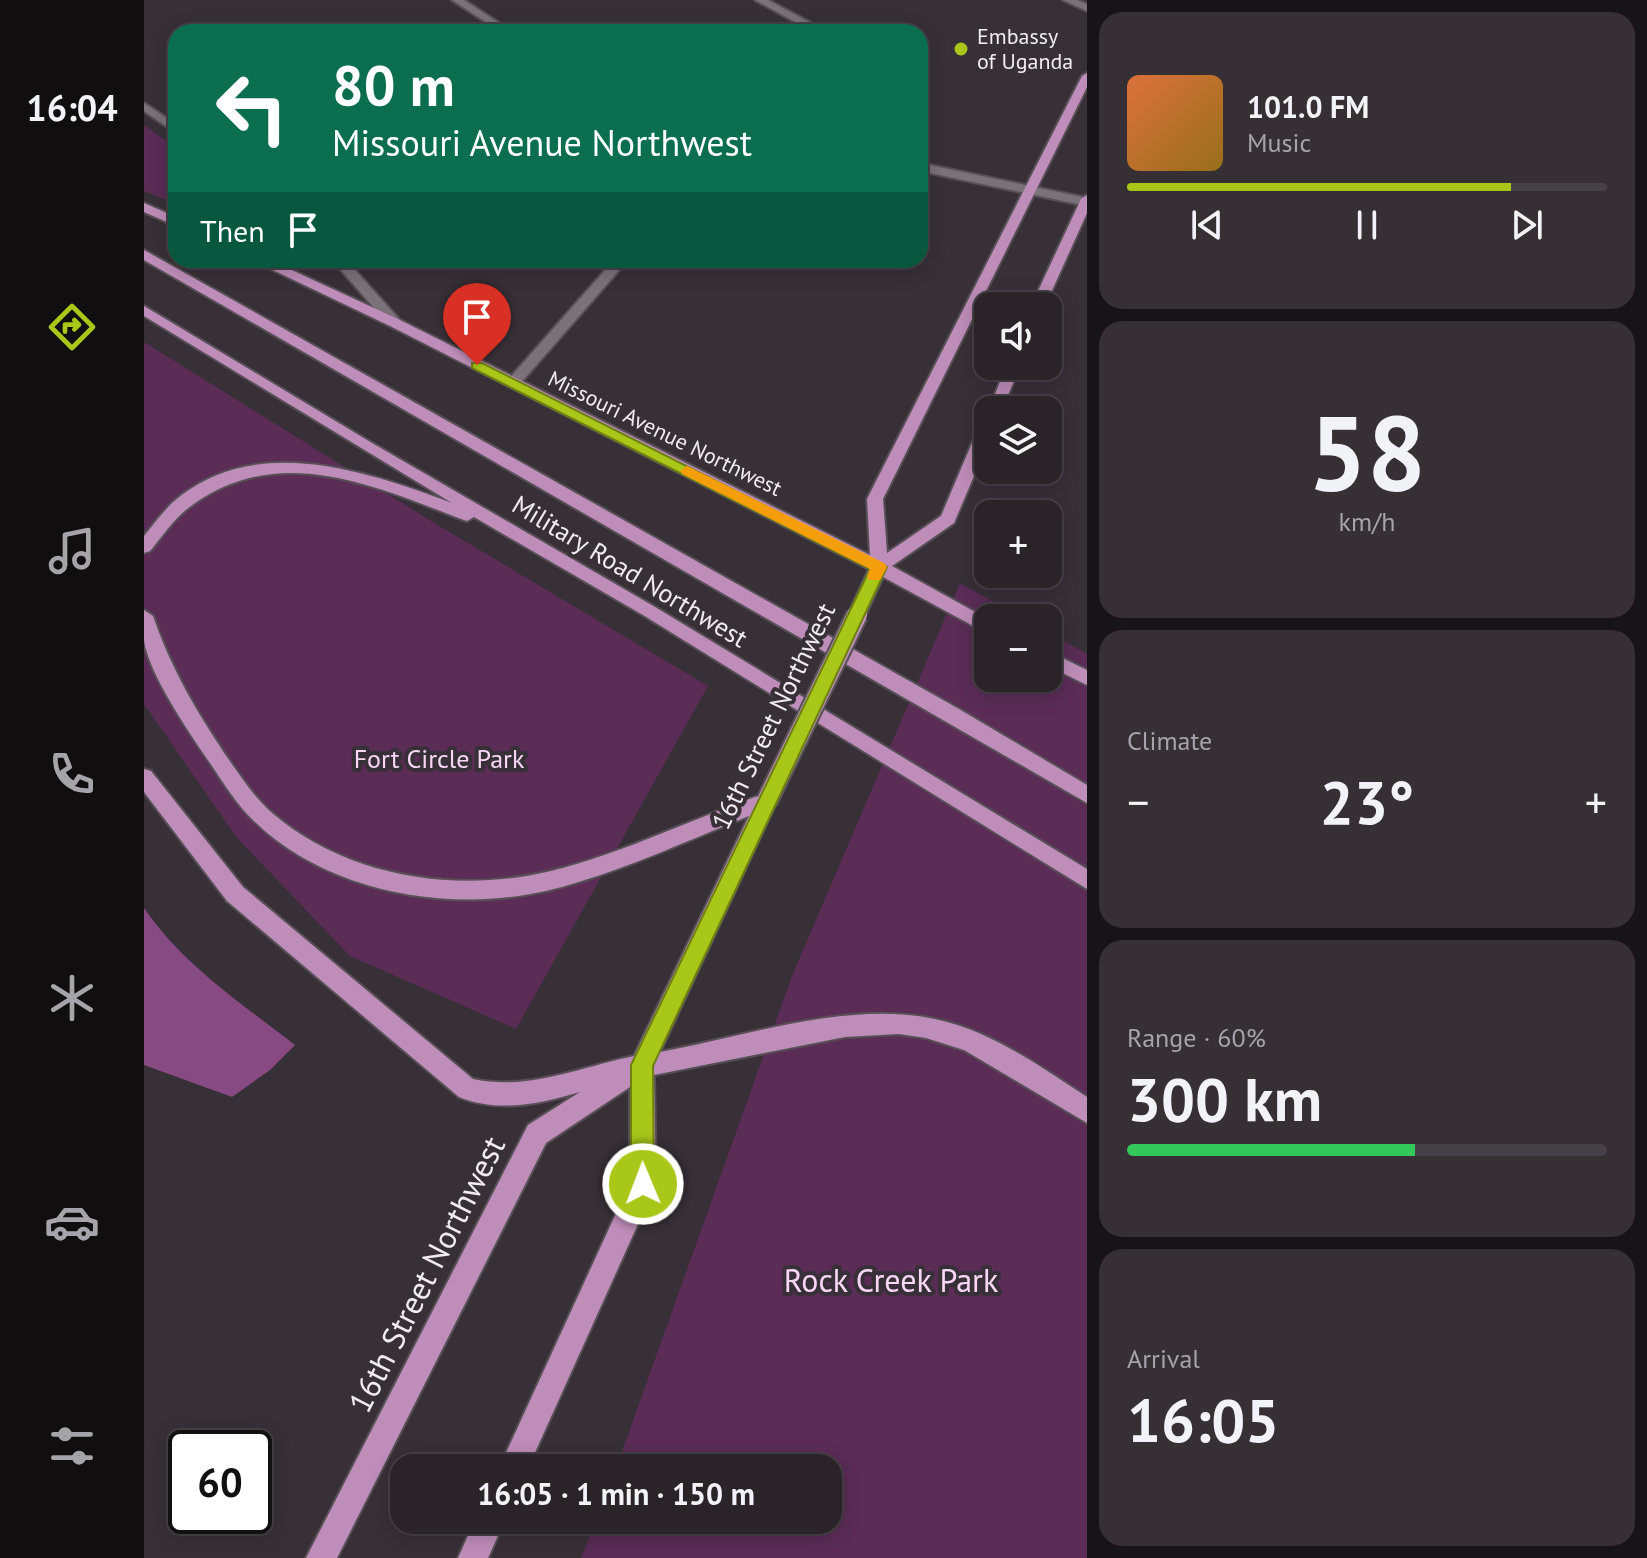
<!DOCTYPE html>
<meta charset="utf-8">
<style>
:root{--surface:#2a2429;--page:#363035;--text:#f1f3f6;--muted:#a5a4a8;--line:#464146;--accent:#a9c719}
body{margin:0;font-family:"PT Sans",sans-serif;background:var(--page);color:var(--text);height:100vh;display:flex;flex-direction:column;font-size:30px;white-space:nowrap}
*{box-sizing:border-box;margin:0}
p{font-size:26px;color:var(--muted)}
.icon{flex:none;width:44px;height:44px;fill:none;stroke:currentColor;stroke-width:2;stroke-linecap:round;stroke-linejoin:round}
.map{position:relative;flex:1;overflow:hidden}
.sheet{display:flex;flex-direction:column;gap:12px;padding:12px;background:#171417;width:560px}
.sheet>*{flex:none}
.hud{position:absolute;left:24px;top:24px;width:760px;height:244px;border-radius:24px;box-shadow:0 4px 20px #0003,0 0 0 2px var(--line);background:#0b6e4f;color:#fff;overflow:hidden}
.tools{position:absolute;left:830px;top:292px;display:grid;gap:16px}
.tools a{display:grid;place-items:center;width:88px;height:88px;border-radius:16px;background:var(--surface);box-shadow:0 4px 20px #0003,0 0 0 2px var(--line);font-size:40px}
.speed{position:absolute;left:24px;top:1430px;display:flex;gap:16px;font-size:40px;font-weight:700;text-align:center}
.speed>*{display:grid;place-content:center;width:104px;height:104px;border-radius:50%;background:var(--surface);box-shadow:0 4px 20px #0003,0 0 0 2px var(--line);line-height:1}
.speed .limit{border:4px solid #111;border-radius:12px;background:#fff;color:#111}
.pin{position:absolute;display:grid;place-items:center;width:68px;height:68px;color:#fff;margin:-82px -34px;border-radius:50% 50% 50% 0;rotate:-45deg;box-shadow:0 0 8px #0007}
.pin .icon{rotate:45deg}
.me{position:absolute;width:88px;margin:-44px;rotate:359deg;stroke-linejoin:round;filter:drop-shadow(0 0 6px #0008)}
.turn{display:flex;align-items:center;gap:28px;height:168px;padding:0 32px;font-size:36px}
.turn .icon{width:104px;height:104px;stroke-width:2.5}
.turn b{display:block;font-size:56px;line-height:68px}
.then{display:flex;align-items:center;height:76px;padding:0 32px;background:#0003;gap:16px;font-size:30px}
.big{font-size:60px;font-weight:800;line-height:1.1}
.sheet .tile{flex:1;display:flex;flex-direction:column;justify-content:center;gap:12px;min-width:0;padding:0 28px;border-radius:24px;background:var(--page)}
.sheet .dial{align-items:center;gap:0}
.dial b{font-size:104px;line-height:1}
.song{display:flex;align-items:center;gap:24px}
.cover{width:96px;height:96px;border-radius:12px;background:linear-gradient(135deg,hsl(20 70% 55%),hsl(40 70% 35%))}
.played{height:8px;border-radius:4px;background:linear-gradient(90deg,var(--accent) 80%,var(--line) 80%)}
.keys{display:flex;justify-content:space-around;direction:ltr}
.heat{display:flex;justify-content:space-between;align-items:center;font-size:44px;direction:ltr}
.charge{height:12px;border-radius:6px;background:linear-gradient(90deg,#34c759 60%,var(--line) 0)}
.trip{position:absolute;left:246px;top:1454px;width:452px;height:80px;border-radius:24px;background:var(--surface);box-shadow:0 4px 20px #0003,0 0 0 2px var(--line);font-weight:800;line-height:80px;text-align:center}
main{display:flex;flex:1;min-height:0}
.tab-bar{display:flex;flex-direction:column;width:144px;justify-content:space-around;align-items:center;background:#110e10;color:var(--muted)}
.tab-bar .icon{width:56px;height:56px}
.tab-bar .on{color:var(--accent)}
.tab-bar b{font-size:36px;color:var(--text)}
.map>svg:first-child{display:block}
.green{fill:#5a2c56}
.forest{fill:#884a83}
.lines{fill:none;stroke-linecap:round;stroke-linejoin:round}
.minor-casing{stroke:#564f55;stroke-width:4}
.major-casing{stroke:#564f55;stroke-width:4}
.minor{fill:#7b7179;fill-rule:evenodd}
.major{fill:#be8db9;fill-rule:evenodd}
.major-bridge-casing{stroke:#564f55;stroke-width:24;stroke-linecap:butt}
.major-bridge{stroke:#be8db9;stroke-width:20}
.route{fill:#a9c719;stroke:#6e8110;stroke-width:2}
.slow{fill:#f59e0b}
.poi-dot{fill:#a9c719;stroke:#383037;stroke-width:3}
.labels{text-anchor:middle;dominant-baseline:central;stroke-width:8;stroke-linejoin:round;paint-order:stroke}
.far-poi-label{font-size:22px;fill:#f1ecf1;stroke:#383037;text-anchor:start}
.far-street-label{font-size:22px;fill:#f1ecf1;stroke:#383037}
.street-label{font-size:26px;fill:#f1ecf1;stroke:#383037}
.park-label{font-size:26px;fill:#fad6f6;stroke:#383037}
.near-street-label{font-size:32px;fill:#f1ecf1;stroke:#383037}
.near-park-label{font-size:32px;fill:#fad6f6;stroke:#383037}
</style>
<main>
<nav class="tab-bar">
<b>16:04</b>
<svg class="icon on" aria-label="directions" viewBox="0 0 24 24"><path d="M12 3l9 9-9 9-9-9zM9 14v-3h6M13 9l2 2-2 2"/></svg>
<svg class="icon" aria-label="music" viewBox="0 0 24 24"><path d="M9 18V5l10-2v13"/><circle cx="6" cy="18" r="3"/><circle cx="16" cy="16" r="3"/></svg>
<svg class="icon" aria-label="phone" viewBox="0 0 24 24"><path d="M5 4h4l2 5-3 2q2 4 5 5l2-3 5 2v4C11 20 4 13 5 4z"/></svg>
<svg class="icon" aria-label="climate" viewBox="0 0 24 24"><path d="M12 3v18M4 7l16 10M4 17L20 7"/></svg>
<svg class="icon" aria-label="car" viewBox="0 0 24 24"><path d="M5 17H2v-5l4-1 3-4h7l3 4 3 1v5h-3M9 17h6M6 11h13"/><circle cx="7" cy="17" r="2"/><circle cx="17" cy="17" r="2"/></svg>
<svg class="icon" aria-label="filters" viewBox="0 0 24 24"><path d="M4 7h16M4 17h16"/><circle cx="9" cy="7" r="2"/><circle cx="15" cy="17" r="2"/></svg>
</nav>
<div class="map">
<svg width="943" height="1558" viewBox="0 0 943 1558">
<rect width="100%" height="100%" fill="#383037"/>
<!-- green -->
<path class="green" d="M0,125L32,148V204L0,191Z
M0,342L292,524L564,686L372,1029L206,956L93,838L0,704Z
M816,583L878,618H844V678H904V632L943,654V1558H437L452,1520H684V1468H472L648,976Z"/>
<!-- forest -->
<path class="forest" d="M0,908C39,965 97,1003 151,1045L126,1070L88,1097L0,1065Z"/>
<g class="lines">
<!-- minor casing -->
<g class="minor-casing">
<path id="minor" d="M308,0H320L369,32H357Z
M611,0H624L667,23L645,32H629L653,23Z
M919,0H933L943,4V11Z
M0,103L32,124V133L0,111Z
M776,163L943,198V206L776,171Z
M188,260H202L256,320V326H246Z
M470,260H484L374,386H364V380Z"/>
</g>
<!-- major casing -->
<g class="major-casing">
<path id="major" d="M943,73V87L739,499L743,553L797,516L836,424L844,419V443L810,523L748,566L844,619V634L739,577L719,620H707L704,615L725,569L246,326L108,260H126L256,320L726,555L723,499L938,76Z
M943,195V213L901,306H887L937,199Z
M0,203L32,217V226L0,212Z
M0,250L815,709L943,785V803L0,260Z
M0,306L228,443L511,607L943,869V889L499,615L330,517L323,521L317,519C226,484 130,441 43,509C29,520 17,538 6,551L0,553V536C9,525 18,513 28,503C109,432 219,470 308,503L0,316Z
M862,366H876L858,410L844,412Z
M0,610L9,616C27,669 54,714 85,760C98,778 110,797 127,812C202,877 311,894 407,871C481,853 551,817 623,793L630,795L633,801L516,1052C609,1035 718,995 810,1024C859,1039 901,1070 943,1097V1123L820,1050L782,1038L755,1034L701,1037L510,1075L512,1184L384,1468H355L486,1183V1087L402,1143L193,1558H162L384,1125L436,1092C396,1104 354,1113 315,1097L83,901L0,792V769L7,771L99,887L329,1079C384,1091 437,1067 490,1056L605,816C540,842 474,873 406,890C307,914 184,893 110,821C92,804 79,782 66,763C46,734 4,673 0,640C0,630 0,619 0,610Z
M904,651L943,670V685L904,666Z
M331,1520H361L344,1558H314Z"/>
</g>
<!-- minor -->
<use href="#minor" class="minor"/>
<!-- major -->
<use href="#major" class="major"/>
<!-- major-bridge casing -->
<g class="major-bridge-casing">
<path id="major-bridge" d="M623,801L713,615"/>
</g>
<!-- major-bridge -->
<use href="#major-bridge" class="major-bridge"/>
</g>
<!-- route -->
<path class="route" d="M328,363H338L743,567L509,1066L510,1184L507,1192L499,1195L491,1192L487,1184V1065L726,569L328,368Z"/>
<!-- slow -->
<path class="slow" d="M543,466L740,563L743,567L736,580H725L723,576L726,569L538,474L536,471Z"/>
<!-- markers -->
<circle class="poi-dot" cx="817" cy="49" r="8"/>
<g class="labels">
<!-- far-poi labels -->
<g class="far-poi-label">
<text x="833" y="36">Embassy<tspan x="833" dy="25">of Uganda</tspan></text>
</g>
<!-- far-street labels -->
<g class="far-street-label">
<text transform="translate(521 433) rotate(26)">Missouri Avenue Northwest</text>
</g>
<!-- street labels -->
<g class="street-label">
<text transform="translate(486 571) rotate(31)">Military Road Northwest</text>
<text transform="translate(629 716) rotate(-64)">16th Street Northwest</text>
</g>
<!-- park labels -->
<g class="park-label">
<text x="295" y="758">Fort Circle Park</text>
</g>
<!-- near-street labels -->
<g class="near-street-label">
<text transform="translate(282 1274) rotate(-63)">16th Street Northwest</text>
</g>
<!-- near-park labels -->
<g class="near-park-label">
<text x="747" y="1280">Rock Creek Park</text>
</g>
</g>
</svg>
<div class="tools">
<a><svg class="icon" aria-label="sound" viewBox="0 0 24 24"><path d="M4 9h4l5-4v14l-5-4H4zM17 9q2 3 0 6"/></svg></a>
<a><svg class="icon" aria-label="layers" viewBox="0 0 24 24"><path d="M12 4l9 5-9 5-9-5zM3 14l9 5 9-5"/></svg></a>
<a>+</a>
<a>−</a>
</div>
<div class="speed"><div class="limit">60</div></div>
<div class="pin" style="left:333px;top:365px;background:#d93025"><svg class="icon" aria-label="arrive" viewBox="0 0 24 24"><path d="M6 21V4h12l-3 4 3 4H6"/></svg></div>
<svg class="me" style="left:499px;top:1184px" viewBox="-20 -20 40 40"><circle r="17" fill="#a9c719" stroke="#fff" stroke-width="3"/><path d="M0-11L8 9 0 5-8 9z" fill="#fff"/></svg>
<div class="trip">16:05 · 1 min · 150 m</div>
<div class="hud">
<div class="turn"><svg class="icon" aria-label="left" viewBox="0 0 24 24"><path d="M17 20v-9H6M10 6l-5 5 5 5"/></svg><div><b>80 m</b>Missouri Avenue Northwest</div></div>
<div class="then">Then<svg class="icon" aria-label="arrive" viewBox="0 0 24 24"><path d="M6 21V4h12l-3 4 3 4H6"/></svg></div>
</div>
</div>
<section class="sheet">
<div class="tile">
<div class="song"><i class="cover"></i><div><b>101.0 FM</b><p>Music</p></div></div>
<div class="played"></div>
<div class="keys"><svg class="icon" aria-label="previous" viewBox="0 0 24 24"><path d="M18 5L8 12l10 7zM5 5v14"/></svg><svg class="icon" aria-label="pause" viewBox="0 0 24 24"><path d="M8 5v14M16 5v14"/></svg><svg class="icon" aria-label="next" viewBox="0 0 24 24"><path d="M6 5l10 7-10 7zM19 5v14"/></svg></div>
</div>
<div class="tile dial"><b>58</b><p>km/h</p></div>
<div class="tile"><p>Climate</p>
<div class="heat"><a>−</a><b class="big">23°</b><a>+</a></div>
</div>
<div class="tile"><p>Range · 60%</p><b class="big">300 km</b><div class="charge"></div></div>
<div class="tile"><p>Arrival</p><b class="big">16:05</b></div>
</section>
</main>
